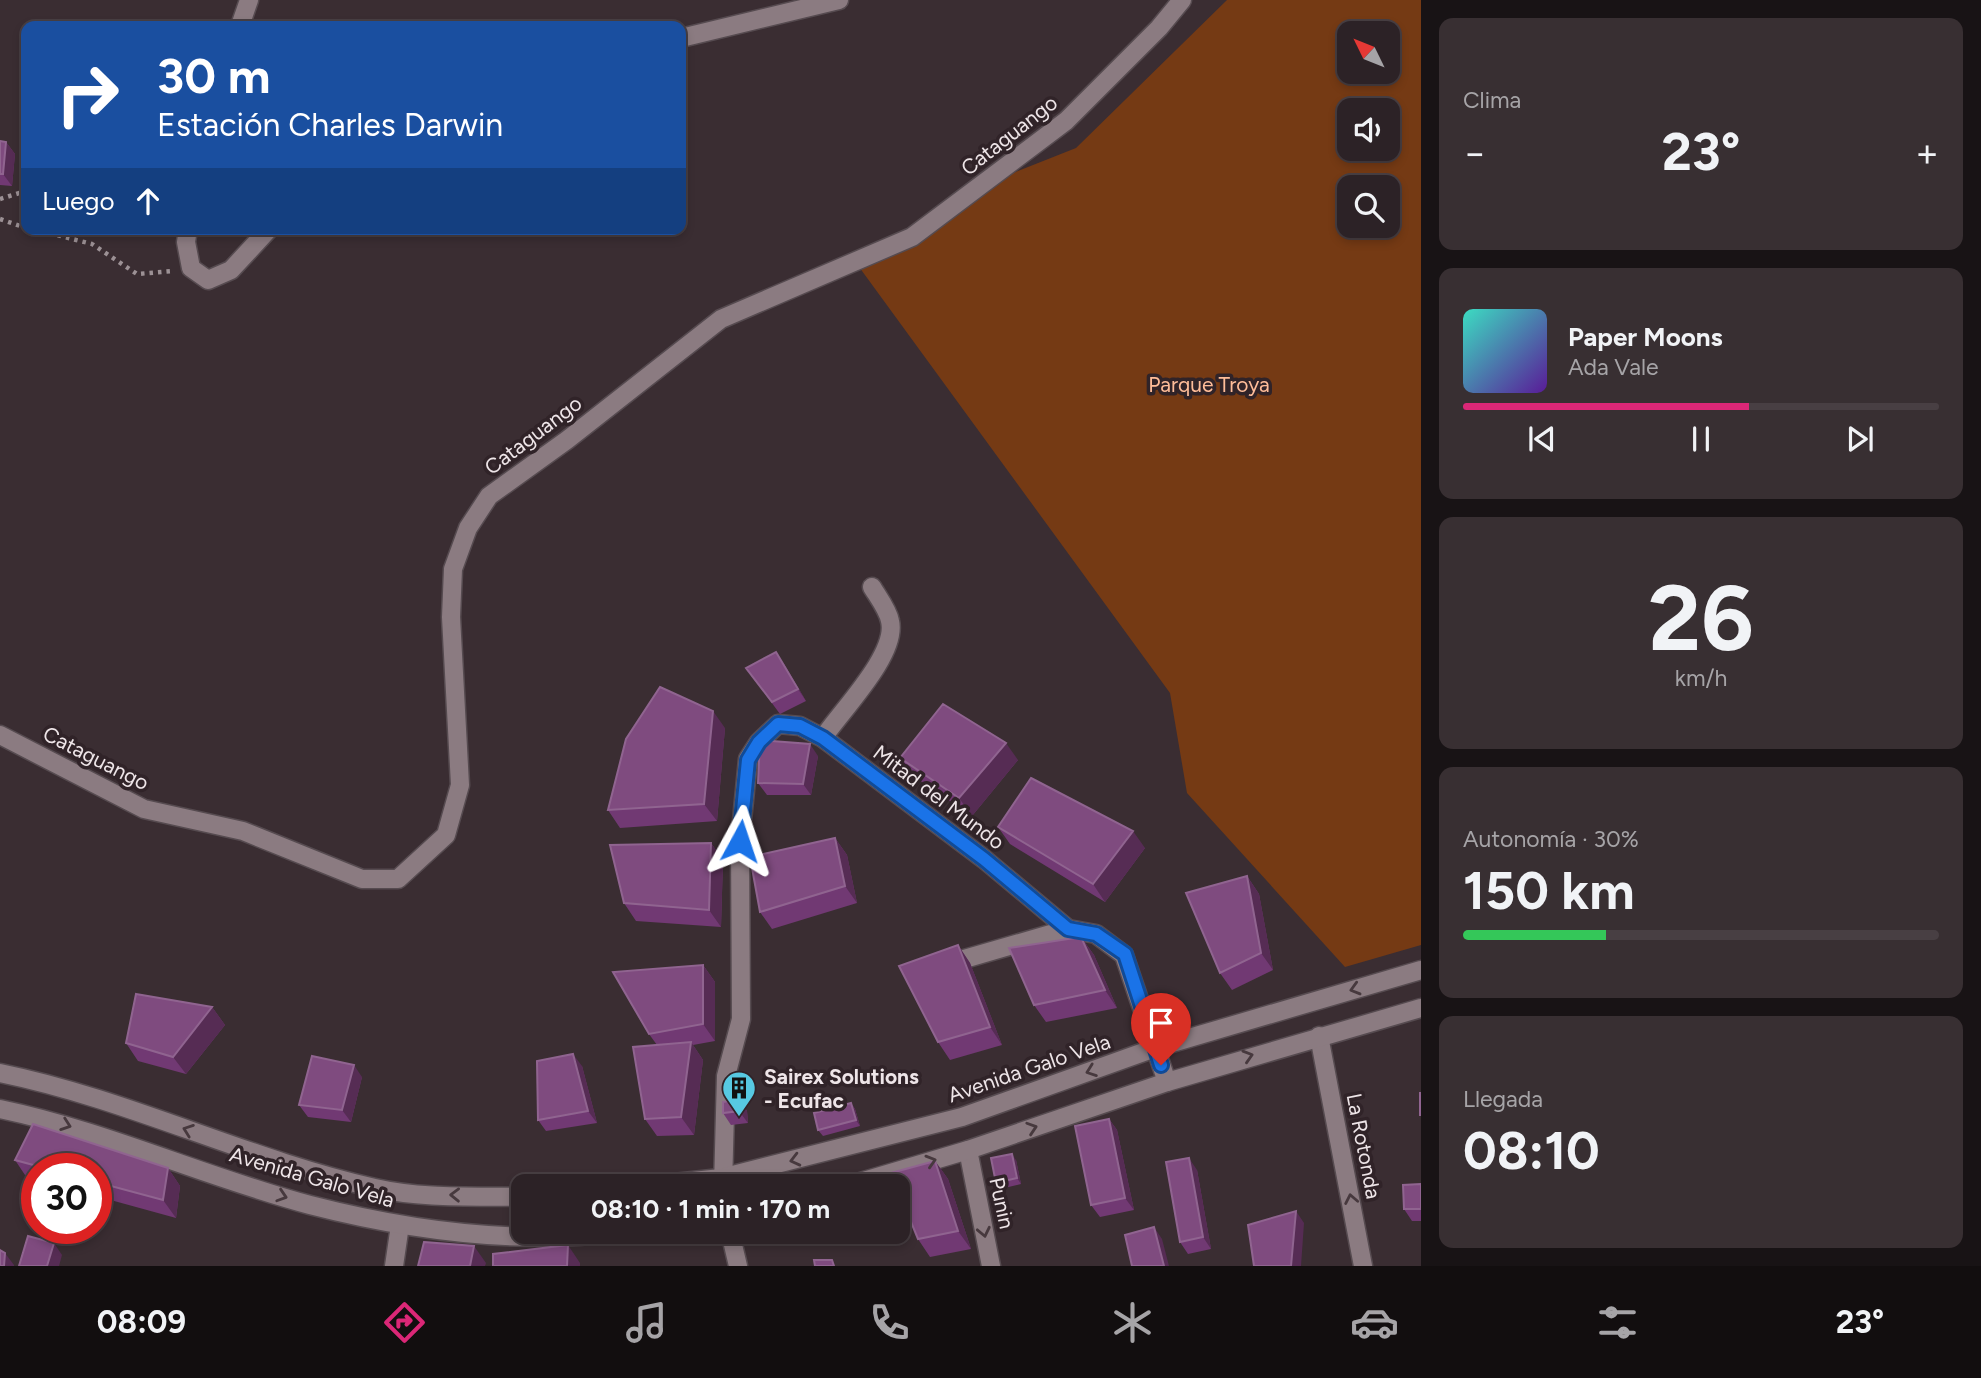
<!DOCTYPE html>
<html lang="es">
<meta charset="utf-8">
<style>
:root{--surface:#2c2226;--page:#382f32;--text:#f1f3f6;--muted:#a6a4a7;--line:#483f43;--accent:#db2777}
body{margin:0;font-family:Figtree,sans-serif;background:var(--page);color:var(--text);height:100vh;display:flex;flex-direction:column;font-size:26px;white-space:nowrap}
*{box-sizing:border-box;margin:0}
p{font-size:23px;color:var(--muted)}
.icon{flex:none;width:38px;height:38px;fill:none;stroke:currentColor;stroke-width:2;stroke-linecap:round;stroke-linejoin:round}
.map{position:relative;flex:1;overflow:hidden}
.details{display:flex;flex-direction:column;gap:18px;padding:18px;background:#181315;width:560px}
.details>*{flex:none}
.hud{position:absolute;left:21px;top:21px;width:665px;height:214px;border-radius:14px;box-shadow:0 4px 10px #0003,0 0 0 2px var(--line);background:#1a4fa0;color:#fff;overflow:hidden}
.needle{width:46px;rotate:313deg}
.tools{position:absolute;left:1337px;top:21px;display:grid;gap:14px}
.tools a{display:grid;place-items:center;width:63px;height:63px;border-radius:14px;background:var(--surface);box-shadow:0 4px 10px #0003,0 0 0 2px var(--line);font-size:35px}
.speed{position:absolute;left:21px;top:1153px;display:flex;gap:14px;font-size:35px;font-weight:700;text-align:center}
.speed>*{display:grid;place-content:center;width:91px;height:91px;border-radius:50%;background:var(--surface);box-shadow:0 4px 10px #0003,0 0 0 2px var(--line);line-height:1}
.speed .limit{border:10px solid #d22;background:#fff;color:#111}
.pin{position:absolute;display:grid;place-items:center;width:60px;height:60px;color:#fff;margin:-72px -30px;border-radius:50% 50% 50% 0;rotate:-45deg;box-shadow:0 0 7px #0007}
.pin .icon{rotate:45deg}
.me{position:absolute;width:77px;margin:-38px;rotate:5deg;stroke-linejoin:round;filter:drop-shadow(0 0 5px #0008)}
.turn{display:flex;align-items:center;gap:24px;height:147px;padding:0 21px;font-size:32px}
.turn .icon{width:91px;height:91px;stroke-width:2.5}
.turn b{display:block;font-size:49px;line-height:60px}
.then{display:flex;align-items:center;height:66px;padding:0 21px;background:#0003;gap:14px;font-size:26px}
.big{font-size:52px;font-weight:700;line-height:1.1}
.details .card{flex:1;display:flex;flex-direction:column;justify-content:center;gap:10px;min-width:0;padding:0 24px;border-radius:14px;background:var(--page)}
.details .dial{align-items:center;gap:0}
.dial b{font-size:91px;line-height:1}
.song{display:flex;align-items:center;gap:21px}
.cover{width:84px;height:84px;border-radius:10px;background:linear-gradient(135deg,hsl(170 70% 55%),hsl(270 70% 35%))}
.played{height:7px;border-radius:4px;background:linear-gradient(90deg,var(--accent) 60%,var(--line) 60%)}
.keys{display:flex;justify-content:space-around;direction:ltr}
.heat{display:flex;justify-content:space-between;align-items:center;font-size:38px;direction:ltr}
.charge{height:10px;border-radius:5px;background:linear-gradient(90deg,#34c759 30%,var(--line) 0)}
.trip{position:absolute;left:511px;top:1174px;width:399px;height:70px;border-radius:14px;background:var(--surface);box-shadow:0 4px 10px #0003,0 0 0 2px var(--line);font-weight:700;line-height:70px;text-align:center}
.tabs{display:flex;height:112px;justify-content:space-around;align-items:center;background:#120e0f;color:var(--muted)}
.tabs .icon{width:49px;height:49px}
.tabs .current{color:var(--accent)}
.tabs b{font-size:32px;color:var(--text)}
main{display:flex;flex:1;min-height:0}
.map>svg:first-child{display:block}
.green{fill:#753a14;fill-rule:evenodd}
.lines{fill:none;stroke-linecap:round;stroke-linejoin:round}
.street-casing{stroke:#564b50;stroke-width:21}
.secondary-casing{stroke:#564b50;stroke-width:21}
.path{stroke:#9c9195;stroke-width:4.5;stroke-dasharray:3.5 5;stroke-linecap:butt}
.street{stroke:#8b7b81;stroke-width:18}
.secondary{stroke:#8b7b81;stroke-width:18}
.wall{fill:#713973}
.shaded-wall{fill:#562c54}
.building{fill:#7f4b7f;stroke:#906490;stroke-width:2}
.oneway{stroke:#47393e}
.route-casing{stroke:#114b97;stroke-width:18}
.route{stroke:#1a73e8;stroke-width:12}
.labels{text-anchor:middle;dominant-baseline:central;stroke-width:7;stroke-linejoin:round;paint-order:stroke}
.street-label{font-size:21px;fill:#eee5e8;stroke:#302328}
.park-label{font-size:21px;fill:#ffbd99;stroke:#302328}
.poi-label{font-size:21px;font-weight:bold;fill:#eee5e8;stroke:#302328;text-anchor:start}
</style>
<main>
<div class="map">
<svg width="1421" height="1266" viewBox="0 0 1421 1266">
<rect width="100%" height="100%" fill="#3a2d32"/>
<!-- green -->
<path class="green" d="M1227,0H1421V945L1345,967L1187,793L1170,693L854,260L912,237L980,186L1076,148ZM1349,33H1388V72H1349ZM1349,110H1388V149H1349ZM1349,187H1388V226H1349Z"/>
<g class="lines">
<!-- street casing -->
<g class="street-casing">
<path id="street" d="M823,738L984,859L1068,929L1096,934L1124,955L1167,1082
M947,964L1068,929
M1319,1036L1363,1266
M968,1150L991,1266
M723,1186L726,1076L741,1019L740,841L748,759L759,742L778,724L800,726L823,738C841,711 898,654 890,621C888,610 878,597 872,587
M730,1232L738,1266
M394,1266L400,1225"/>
</g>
<!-- secondary casing -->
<g class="secondary-casing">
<path id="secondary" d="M240,26L249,0
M681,38L839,0
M188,229L186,242L191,268L208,280L231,270L269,229
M0,735L144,809L243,831L362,879H398L446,835L460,785L451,617L453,569L468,528L489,496L567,440L721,319L912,237L1066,121L1159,28L1182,0
M0,1073C128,1099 247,1159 375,1188C423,1199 475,1196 523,1197
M0,1109C106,1131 205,1177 310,1205C411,1231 516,1245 620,1232
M646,1186L721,1178L962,1117L1155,1048L1421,970
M847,1186L968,1150L1167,1082L1421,1008"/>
</g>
<!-- path -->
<path class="path" d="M0,199L26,191
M0,219L26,228
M33,229L92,244L137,274L173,271"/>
<!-- street -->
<use href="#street" class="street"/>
<!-- secondary -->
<use href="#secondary" class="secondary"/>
</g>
<!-- wall -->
<path class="wall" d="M0,141L6,142L15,154L12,186L0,185Z
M784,664L806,701L780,714L746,668Z
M725,728L717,821L620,828L608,810Z
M818,756L811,795H767L758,783Z
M900,758L1018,760L972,816L913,776Z
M998,827L1145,848L1105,902L1010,844Z
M835,838L847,855L857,903L772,929L760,912Z
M711,843L723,860L721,927L636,921L624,903Z
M1247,876L1259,894L1273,970L1232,990L1220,973Z
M1081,937L1094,955L1117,1008L1046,1022L1034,1005Z
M958,945L970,963L1002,1045L950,1060L938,1042Z
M703,965L715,982V1041L693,1045L703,1060L694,1135L657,1136L645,1119L657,1045L649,1034Z
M212,1007L225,1025L186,1074L138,1061L126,1043Z
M582,1066L597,1123L546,1131L538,1120Z
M362,1077L351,1122L308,1117L299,1105Z
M739,1099L747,1111L748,1123L731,1125L723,1113Z
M851,1103L855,1109L860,1126L823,1136L818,1130Z
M1109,1119L1117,1130L1134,1210L1100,1217L1091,1205Z
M33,1124L168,1168L180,1186L176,1218L96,1196V1169H37V1180L27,1178L15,1160Z
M1016,1160L1021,1184L1000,1189L996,1183Z
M935,1161L948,1179L971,1249L930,1257L918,1239Z
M1197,1170L1211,1249L1188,1254L1180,1242Z
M1421,1184V1221H1412L1404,1209Z"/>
<!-- shaded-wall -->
<path class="shaded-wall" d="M6,142L15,154L12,186L3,174Z
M776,652L784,664L806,701L798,689Z
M713,711L725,728L717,821L704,804Z
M1006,743L1018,760L972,816L959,798Z
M810,744L818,756L811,795L803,784Z
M1133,831L1145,848L1105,902L1093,884Z
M835,838L847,855L857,903L845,886Z
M711,843L723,860L721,927L709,910Z
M1247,876L1259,894L1273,970L1261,953Z
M1081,937L1094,955L1117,1008L1105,990Z
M958,945L970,963L1002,1045L990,1027Z
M703,965L715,982V1041L703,1024Z
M212,1007L225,1025L186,1074L173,1057Z
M691,1042L703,1060L694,1135L681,1117Z
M573,1054L582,1066L597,1123L588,1111Z
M354,1065L362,1077L351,1122L342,1110Z
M739,1099L747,1111L748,1123L739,1111Z
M851,1103L855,1109L860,1126L856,1120Z
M1109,1119L1117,1130L1134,1210L1125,1198Z
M1012,1154L1016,1160L1021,1184L1017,1178Z
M1189,1158L1197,1170L1211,1249L1203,1237Z
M935,1161L948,1179L971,1249L958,1231Z
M168,1168L180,1186L176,1218L163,1200Z
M1296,1211L1304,1223L1301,1266H1291Z
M1154,1227L1162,1239L1169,1266H1164Z
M54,1243L62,1255L59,1266H47Z
M568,1245L580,1263V1266H567Z
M474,1246L486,1263L485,1266H470Z
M5,1253L14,1265V1266H4Z"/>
<!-- building -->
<path class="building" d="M0,141L6,142L3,174H0Z
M776,652L798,689L772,702L746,668Z
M660,687L713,711L704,804L608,810L626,739Z
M943,704L1006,743L959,798L900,758Z
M760,740L810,744L803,784L758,783Z
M1031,778L1133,831L1093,884L998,827Z
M835,838L845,886L760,912L750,857Z
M711,843L709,910L624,903L610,845Z
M1247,876L1261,953L1220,973L1186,893Z
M1081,937L1105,990L1034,1005L1009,948Z
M958,945L990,1027L938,1042L899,966Z
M703,965V1024L649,1034L613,972Z
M136,994L212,1007L173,1057L126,1043Z
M691,1042L681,1117L645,1119L633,1047Z
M573,1054L588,1111L538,1120L537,1061Z
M312,1056L354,1065L342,1110L299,1105Z
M1420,1093H1421V1115H1420Z
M739,1099V1111L723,1113V1102Z
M851,1103L856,1120L818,1130L814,1113Z
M1109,1119L1125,1198L1091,1205L1075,1126Z
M33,1124L168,1168L163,1200L96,1182V1169H48L15,1160Z
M1012,1154L1017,1178L996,1183L991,1158Z
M1189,1158L1203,1237L1180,1242L1166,1162Z
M935,1161L958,1231L918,1239L898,1190V1186H896L891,1173Z
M1421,1184V1209H1404L1403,1185Z
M1296,1211L1291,1266H1254L1248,1225Z
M1154,1227L1164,1266H1132L1125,1235Z
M28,1236L54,1243L47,1266H19Z
M424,1242L474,1246L470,1266H418Z
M568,1245L567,1266H493V1254Z
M0,1250L5,1253L4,1266H0Z
M814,1260H832L834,1266H815Z"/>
<!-- one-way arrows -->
<defs><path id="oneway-chevron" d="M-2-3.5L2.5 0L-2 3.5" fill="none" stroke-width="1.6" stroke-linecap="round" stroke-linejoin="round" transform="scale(1.75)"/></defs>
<g class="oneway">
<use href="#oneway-chevron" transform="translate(1355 989) rotate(164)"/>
<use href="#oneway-chevron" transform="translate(1248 1056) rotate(-17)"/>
<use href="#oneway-chevron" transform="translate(1091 1071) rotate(160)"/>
<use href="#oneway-chevron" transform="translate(66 1125) rotate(19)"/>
<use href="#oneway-chevron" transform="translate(1032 1128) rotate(-18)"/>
<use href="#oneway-chevron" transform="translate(188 1130) rotate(-160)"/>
<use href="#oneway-chevron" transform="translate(795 1160) rotate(166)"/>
<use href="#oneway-chevron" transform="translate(931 1161) rotate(-17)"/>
<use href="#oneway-chevron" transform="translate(455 1195) rotate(-179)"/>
<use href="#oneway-chevron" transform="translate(282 1196) rotate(18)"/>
<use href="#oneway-chevron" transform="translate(1351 1199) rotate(-101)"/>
<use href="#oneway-chevron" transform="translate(984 1232) rotate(78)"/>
</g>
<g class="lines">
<!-- route casing -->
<g class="route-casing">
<path id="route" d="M740,841L748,760L759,742L778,724L800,726L823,738L984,859L1068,929L1096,934L1125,954L1161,1065"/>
</g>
<!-- route -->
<use href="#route" class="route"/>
</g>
<!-- icons -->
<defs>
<g id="building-pin" transform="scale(1.75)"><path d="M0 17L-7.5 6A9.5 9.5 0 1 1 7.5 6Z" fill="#57c9e2" stroke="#302328"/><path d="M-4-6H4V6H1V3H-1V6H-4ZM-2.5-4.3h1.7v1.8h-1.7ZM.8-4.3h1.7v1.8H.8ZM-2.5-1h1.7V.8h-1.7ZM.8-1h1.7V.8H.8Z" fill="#111"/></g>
</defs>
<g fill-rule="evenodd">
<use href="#building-pin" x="739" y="1088"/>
</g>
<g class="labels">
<!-- street labels -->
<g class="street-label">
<text transform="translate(1009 135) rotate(-38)">Cataguango</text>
<text transform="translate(533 435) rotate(-37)">Cataguango</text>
<text transform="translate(96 758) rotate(27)">Cataguango</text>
<text transform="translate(939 797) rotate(37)">Mitad del Mundo</text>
<text transform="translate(1029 1068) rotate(-19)">Avenida Galo Vela</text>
<text transform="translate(1364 1146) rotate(79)">La Rotonda</text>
<text transform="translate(312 1177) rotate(16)">Avenida Galo Vela</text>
<text transform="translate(1002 1203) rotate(78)">Punin</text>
</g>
<!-- park labels -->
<g class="park-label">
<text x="1209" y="384">Parque Troya</text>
</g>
<!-- poi labels -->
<g class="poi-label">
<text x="764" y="1076">Sairex Solutions<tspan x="764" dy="24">- Ecufac</tspan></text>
</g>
</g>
</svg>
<div class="tools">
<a><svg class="needle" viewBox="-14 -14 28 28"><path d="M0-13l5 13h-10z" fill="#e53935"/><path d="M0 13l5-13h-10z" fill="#a6a4a7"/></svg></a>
<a><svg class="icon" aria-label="sound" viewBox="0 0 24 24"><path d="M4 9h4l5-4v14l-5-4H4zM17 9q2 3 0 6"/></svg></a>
<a><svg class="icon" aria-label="search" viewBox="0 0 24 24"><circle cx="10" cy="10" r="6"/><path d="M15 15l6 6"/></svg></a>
</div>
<div class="speed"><div class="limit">30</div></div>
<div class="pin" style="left:1161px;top:1065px;background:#d93025"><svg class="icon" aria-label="arrive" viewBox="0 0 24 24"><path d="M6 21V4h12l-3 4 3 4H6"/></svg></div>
<svg class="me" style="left:740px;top:841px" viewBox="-20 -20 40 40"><path d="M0-17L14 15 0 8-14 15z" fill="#1a73e8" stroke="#fff" stroke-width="4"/></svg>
<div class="trip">08:10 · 1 min · 170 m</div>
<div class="hud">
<div class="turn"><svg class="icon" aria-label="right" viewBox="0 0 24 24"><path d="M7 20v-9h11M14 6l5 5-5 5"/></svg><div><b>30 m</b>Estación Charles Darwin</div></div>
<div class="then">Luego<svg class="icon" aria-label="ahead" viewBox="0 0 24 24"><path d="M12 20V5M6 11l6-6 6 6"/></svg></div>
</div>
</div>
<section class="details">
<div class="card"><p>Clima</p>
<div class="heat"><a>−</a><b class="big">23°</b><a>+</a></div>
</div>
<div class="card">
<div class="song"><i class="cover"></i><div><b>Paper Moons</b><p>Ada Vale</p></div></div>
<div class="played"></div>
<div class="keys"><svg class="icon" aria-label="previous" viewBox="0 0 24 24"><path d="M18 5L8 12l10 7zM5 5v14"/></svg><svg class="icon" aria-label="pause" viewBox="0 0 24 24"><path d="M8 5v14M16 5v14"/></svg><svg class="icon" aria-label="next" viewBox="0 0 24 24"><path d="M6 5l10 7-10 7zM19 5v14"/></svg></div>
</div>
<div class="card dial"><b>26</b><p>km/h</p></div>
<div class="card"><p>Autonomía · 30%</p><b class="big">150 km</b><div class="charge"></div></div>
<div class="card"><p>Llegada</p><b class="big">08:10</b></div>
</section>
</main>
<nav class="tabs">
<b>08:09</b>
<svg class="icon current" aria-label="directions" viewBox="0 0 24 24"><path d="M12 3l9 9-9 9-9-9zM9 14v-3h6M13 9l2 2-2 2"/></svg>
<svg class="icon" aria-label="music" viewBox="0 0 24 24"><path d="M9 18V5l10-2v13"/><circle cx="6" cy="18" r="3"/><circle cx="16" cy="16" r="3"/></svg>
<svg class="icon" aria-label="phone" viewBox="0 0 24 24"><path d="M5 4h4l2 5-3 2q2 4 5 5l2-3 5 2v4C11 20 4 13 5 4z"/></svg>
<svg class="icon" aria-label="climate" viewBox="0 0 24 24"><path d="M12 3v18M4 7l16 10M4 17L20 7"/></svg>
<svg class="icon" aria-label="car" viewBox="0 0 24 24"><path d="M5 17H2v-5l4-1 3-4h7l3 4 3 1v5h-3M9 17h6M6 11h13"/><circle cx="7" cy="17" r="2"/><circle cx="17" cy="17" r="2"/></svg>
<svg class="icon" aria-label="filters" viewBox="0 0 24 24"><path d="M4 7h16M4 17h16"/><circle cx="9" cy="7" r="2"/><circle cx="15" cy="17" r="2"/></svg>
<b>23°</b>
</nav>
